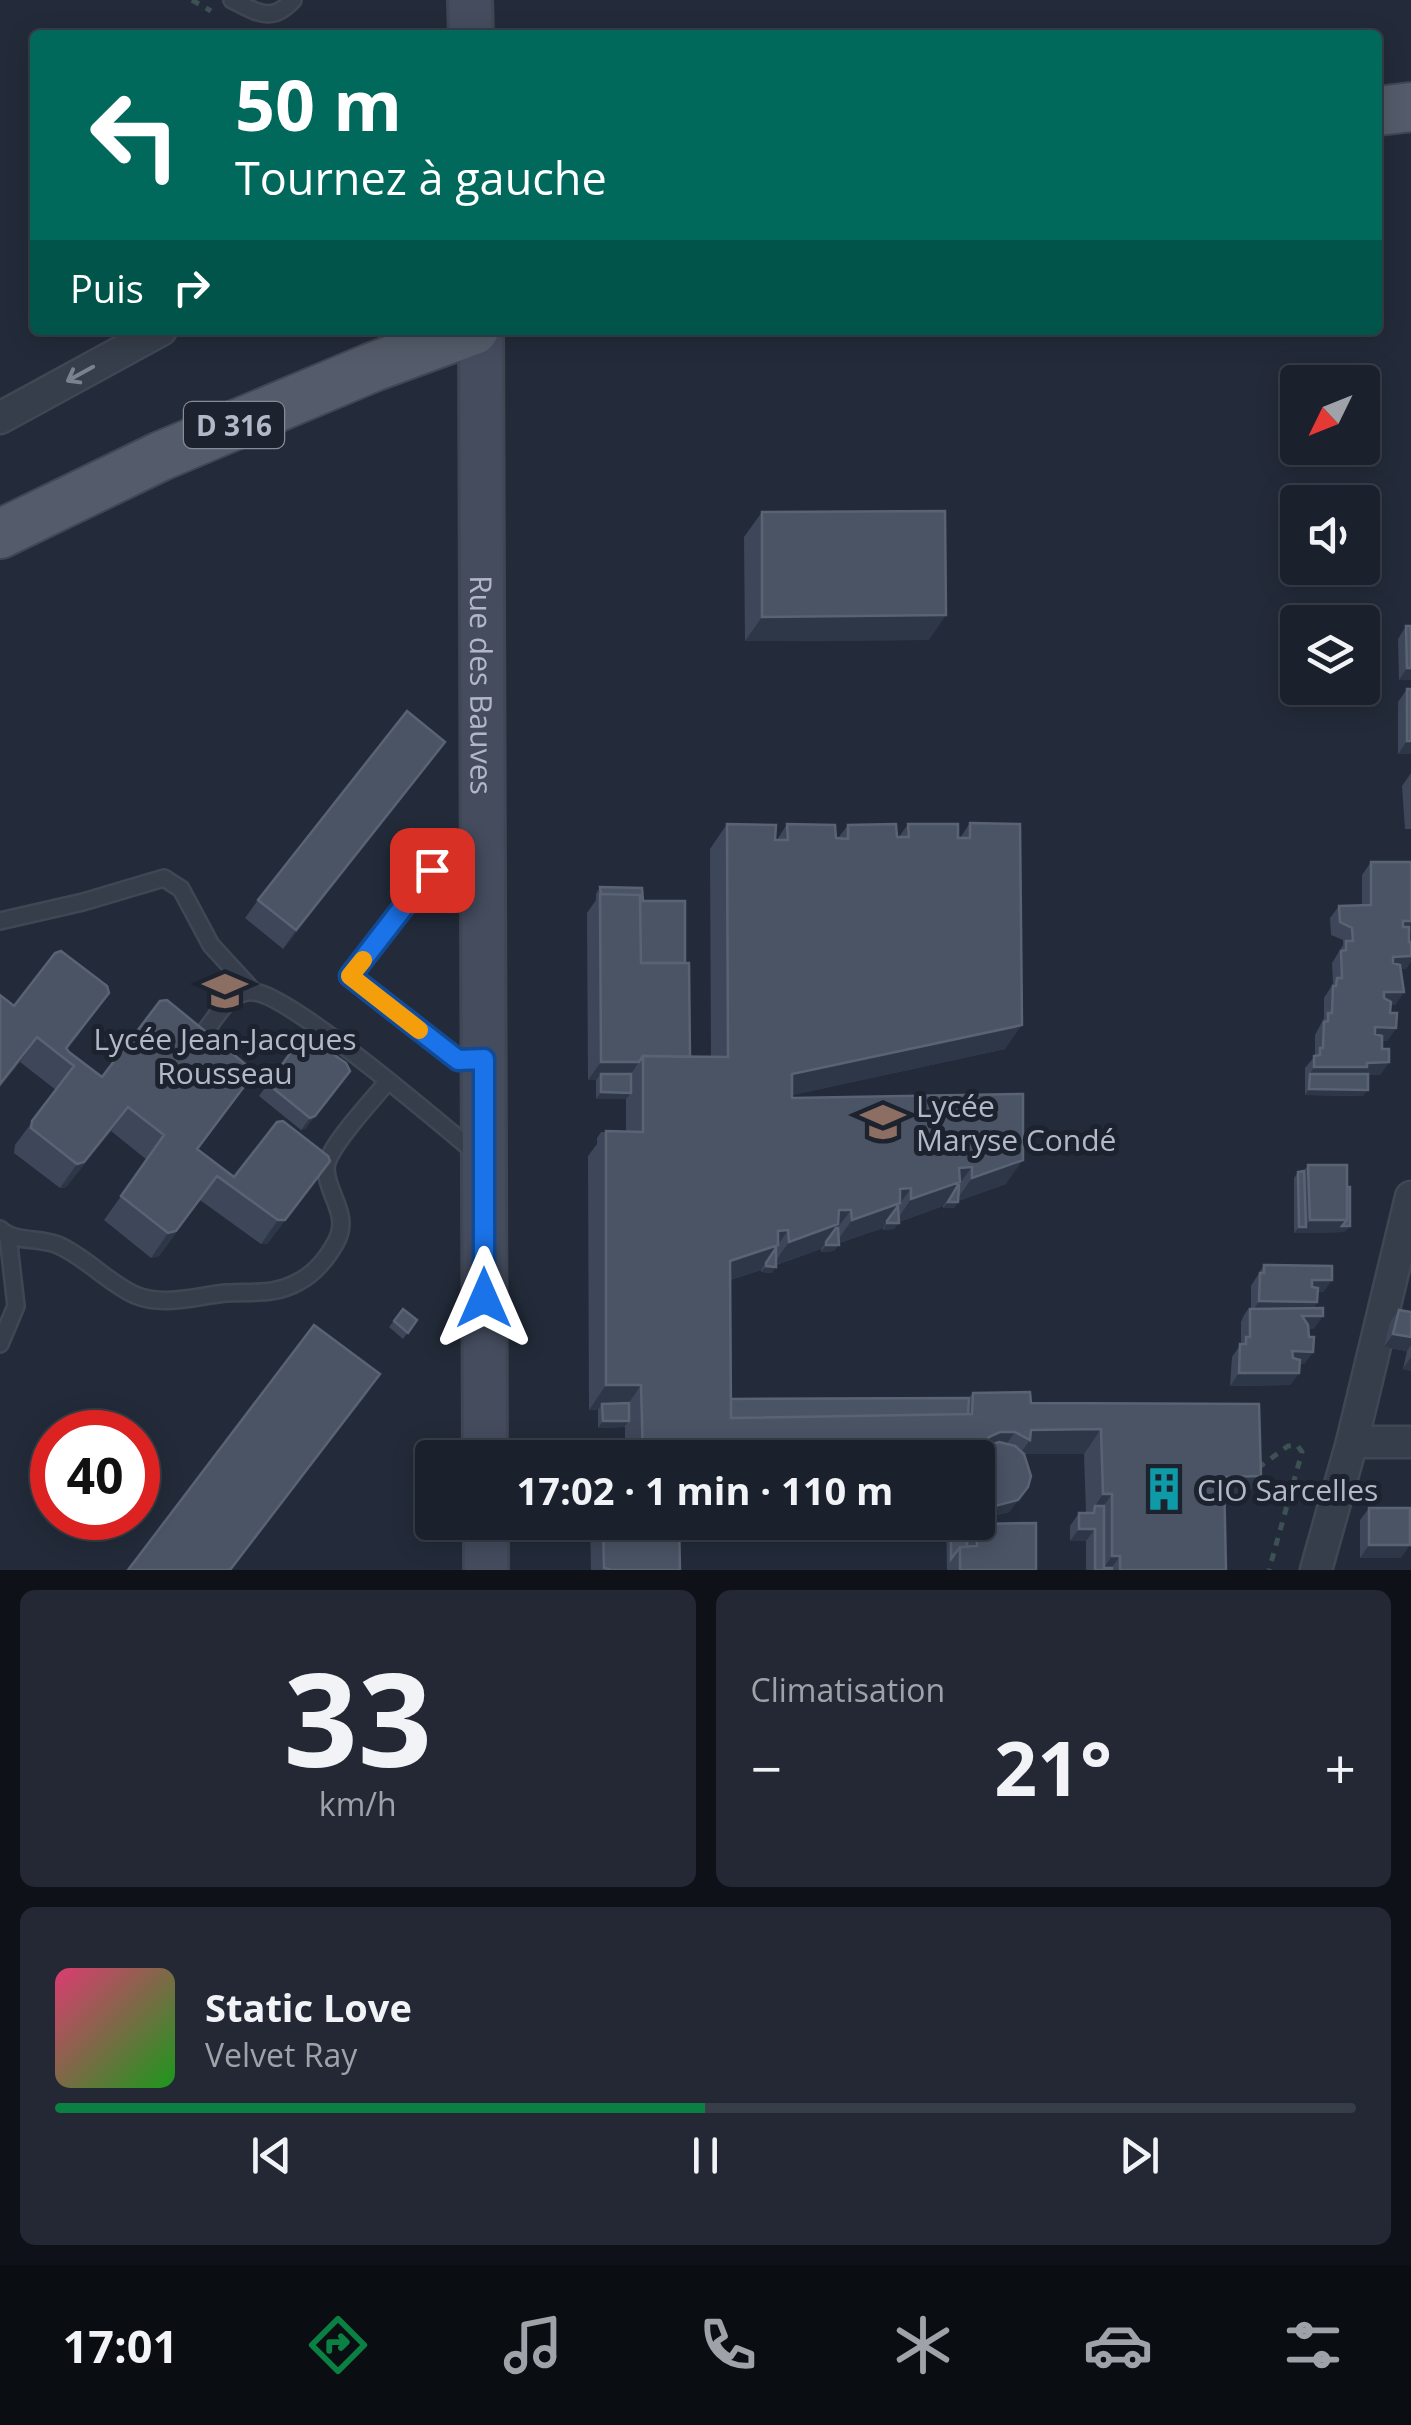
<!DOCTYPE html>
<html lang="fr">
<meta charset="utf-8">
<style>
:root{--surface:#1a202c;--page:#232834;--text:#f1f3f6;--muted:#9fa3a9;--line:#383e48;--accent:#0b8043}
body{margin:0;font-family:"Open Sans",sans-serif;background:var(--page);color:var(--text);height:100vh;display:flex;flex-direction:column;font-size:38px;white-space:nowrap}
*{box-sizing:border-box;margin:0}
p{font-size:32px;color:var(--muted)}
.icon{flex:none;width:55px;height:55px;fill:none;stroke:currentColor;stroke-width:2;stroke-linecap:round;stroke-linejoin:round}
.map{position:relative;height:1570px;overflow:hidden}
.drawer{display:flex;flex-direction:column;gap:20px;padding:20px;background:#0e1218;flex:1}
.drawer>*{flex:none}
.banner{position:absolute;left:30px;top:30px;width:1352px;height:305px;border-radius:10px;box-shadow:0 5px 25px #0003,0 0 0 2px var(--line);background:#00695c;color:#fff;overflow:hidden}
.needle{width:65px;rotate:227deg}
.buttons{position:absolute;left:1280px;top:365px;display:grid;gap:20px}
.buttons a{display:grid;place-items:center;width:100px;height:100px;border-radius:10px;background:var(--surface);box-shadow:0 5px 25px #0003,0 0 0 2px var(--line);font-size:50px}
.speed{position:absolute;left:30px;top:1410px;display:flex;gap:20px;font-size:50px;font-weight:700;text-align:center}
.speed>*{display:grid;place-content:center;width:130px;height:130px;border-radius:50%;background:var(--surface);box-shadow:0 5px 25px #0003,0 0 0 2px var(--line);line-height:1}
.speed .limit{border:15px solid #d22;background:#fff;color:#111}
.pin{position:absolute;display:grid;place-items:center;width:85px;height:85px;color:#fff;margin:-42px;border-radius:20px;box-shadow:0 5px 15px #0006}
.me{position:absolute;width:110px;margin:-55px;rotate:0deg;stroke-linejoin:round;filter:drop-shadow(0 0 8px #0008)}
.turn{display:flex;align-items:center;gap:35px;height:210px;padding:0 40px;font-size:45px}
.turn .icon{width:130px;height:130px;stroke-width:2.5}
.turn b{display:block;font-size:70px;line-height:85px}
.then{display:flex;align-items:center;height:95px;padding:0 40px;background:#0003;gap:20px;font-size:38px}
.big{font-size:75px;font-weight:700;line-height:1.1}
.drawer .widget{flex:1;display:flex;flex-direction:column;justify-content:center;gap:15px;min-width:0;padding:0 35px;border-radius:15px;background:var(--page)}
.drawer .dial{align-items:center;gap:0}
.dial b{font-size:130px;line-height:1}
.song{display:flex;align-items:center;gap:30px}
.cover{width:120px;height:120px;border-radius:15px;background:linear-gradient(135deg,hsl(340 70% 55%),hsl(120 70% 35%))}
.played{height:10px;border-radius:5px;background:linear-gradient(90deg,var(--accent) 50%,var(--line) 50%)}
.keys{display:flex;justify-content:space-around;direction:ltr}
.heat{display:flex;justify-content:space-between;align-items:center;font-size:55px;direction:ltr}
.drawer .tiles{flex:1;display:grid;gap:20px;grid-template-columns:1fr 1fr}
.widget:last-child{grid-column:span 2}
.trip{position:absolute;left:415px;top:1440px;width:580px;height:100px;border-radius:10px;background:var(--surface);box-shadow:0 5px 25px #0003,0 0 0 2px var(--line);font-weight:700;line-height:100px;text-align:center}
.dock{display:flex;height:160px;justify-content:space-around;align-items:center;background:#0a0d12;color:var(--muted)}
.dock .icon{width:70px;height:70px}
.dock .current{color:var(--accent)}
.dock b{font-size:45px;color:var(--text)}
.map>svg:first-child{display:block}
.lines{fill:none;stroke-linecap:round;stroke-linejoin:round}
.lane-casing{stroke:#404754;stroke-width:20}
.street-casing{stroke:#404754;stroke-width:35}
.secondary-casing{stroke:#404754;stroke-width:48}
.primary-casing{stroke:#404754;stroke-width:52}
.path{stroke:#3d5154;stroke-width:5;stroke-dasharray:8 8;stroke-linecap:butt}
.lane{stroke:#363e4b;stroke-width:15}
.street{stroke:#363e4b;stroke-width:30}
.secondary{stroke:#444c5e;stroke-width:42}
.primary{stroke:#545c6b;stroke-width:48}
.wall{fill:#3e4759}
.shaded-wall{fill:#2e3748}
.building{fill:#4a5465;stroke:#5a6374;stroke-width:2.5}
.oneway{stroke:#7a818f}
.route-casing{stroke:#114b97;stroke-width:25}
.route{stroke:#1a73e8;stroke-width:18}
.slow{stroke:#f59e0b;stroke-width:18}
.labels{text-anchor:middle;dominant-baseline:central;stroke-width:10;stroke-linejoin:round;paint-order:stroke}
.shield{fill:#1c232f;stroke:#858b99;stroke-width:2.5}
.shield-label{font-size:28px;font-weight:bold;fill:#b2b8c7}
.street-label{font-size:30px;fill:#b2b8c7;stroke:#1c232f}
.poi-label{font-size:30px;fill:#b2b8c7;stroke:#1c232f;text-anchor:start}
</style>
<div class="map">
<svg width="1411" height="1570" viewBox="0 0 1411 1570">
<rect width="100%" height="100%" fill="#232b3a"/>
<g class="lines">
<!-- lane casing -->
<g class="lane-casing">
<path id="lane" d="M232,0C257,12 271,24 293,0
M432,869L350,977L458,1061L483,1059
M0,921L83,902L164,878L181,889L211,945L254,992
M203,1034C216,1018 230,989 254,992C292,996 441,1124 477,1154
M0,1229C15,1243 39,1237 58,1245C86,1257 108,1283 135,1295C164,1307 196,1296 226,1293C253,1291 274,1296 300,1281C315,1273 328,1257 336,1242C351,1215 327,1195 326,1169C326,1148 374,1099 387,1082
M0,1344L16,1306L8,1236"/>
</g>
<!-- street casing -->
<g class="street-casing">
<path id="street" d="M0,418L161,330
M1352,1442H1411
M1316,1570L1352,1442L1411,1197"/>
</g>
<!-- secondary casing -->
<g class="secondary-casing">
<g id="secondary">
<path d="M470,0L471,35"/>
<path id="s1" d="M481,330L485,1458"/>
<path d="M486,1522V1570"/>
</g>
</g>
<!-- primary casing -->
<g class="primary-casing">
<path id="primary" d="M1378,111L1411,107
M0,534L161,456L373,367L474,330"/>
</g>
<!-- path -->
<path class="path" d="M192,0L211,11
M1258,1468L1288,1446L1297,1445L1302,1452L1269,1570"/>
<!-- lane -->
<use href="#lane" class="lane"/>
<!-- street -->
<use href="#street" class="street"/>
<!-- secondary -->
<use href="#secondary" class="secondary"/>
<!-- primary -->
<use href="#primary" class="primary"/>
</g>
<!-- wall -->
<path class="wall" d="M762,512L929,640L745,641L744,537Z
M1406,626H1411V680H1399L1398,639Z
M1407,689L1411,754H1398V702Z
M432,760L283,949L245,918L258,900Z
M1411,773V829H1405L1402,786Z
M970,823L1005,1049L792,1095V1098L1023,1094L1006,1184L958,1201L954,1208H943V1206L899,1222L894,1229L883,1230V1228L839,1243L834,1251L821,1252V1249L776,1265L772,1273L761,1272V1270L730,1280L731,1399L969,1398L973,1393L1031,1403L1261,1476L1244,1500L1224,1501L1226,1570H1086V1541H1070V1526L1079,1513H1086L1084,1454H1024L1028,1487L1009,1512L986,1518L978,1513V1458H625V1427L598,1428V1410H589L588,1156L597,1144V1138L601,1132H626V1099H596V1080H588L587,913L596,900V894L600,887L643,901L685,963L690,1057H711L710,849L727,824L777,840L787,824L838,838L848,825L899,837L908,824L958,838H960Z
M1371,862L1411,933H1409V942H1411V961L1406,969H1401L1404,992L1395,1005H1390V1013L1396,1028L1387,1041H1382V1049L1389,1062L1380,1075H1368L1363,1096L1305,1095V1068L1315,1056V1035L1324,1018V998L1333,984L1332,963L1343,945V940L1331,935L1330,918L1339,906H1362V875Z
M109,993L67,1050L102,1077L255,1072L198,1150L234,1177L330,1161L267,1244H261L200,1200L159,1256L151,1258L104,1220L147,1160L111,1131L66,1187L60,1188L14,1153L15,1145L56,1090L20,1062L0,1087V995L14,1006Z
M304,1034L346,1063L306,1128L301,1130L259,1096Z
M1308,1165L1345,1232L1294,1233V1178L1298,1172L1304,1171Z
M1264,1265L1332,1280L1323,1292H1318L1317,1302L1313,1309L1314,1329H1308L1313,1352L1304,1364H1299V1373L1290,1385L1230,1386L1232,1357L1241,1344V1322L1244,1315L1249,1308H1251V1286Z
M403,1309L417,1320L403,1339L389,1327Z
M1399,1310L1411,1312V1371L1403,1369L1407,1351L1384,1347L1390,1322Z
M1369,1508L1401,1558H1360V1520Z
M590,1522H679L680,1570H591Z
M946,1522H961V1536H967L976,1524L1036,1570H947Z"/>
<!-- shaded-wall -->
<path class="shaded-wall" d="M946,615L929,640L745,641L762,617Z
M1407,668H1411V680H1399Z
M1407,741H1411V754H1398Z
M445,742L432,760L283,949L296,930Z
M1403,921H1411V933H1394Z
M1411,956V961L1406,969L1384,970L1393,957Z
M1384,992H1404L1395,1005H1375Z
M109,993L92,1017L62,1057L61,1056Z
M1022,1025L1005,1049L775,1099L792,1074Z
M1375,1027L1396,1028L1387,1041L1366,1040Z
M37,1037L20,1062L0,1087V1084Z
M601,1062H639L626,1081L601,1074L596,1080H588Z
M1389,1062L1380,1075L1310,1074L1314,1067Z
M341,1083L306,1128L301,1130L310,1118Z
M1309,1089L1368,1090L1363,1096L1305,1095Z
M601,1092L631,1093L626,1099H596Z
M128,1107L111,1131L66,1187L60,1188L77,1164Z
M1023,1160L1006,1184L955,1202H958L954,1208H943L948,1202H955L972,1178Z
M330,1161L267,1244H261L278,1220Z
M972,1167L943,1206L896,1223H899L894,1229L883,1230L887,1223H895L911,1199L959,1168Z
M217,1176L159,1256L151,1258L168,1233Z
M911,1188L883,1228L835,1244L852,1220L900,1189Z
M839,1210H851L821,1249L772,1266L776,1267L772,1273L761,1272L766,1266H772L789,1242Z
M1310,1220H1347L1350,1226L1345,1232L1301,1233Z
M1299,1227H1306L1301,1233H1294Z
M788,1230L761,1270L713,1285L730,1261L778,1231Z
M826,1245H839L834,1251L821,1252Z
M1312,1280H1332L1323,1292H1303Z
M1259,1301L1317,1302L1308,1315L1323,1316L1314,1329H1293L1251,1314Z
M1393,1334L1411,1337V1345L1407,1351L1384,1347Z
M1292,1351L1313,1352L1304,1364H1284Z
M1411,1357V1371L1403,1369Z
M1239,1373H1299L1290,1385L1230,1386Z
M380,1374L363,1399L230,1570Z
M606,1385H641L624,1410L602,1404L598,1410H589Z
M603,1421H629L624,1427L598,1428Z
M1101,1429L1084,1454H1020L1030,1440L1031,1430Z
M1000,1432H1015L998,1456L978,1458H730L963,1451Z
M1261,1476L1244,1500L1207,1502L1224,1477Z
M1028,1487L1009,1512L986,1518L995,1506Z
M1103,1494H1112L1095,1518V1506Z
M1079,1529H1095L1086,1541H1070Z
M1369,1545H1410L1401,1558H1360Z
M1112,1556H1120L1110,1570H1102Z"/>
<!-- building -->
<path class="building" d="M945,511L946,615L762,617V512Z
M1406,626H1411V668H1407Z
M1407,689H1411V741H1407Z
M407,711L445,742L296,930L258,900Z
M970,823L1020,824L1022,1025L792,1074V1098L1023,1094V1160L972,1178V1167L959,1168L960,1182L911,1199V1188L900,1189V1203L852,1220L851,1210H839L838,1224L789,1242L788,1230L778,1231V1245L730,1261L731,1418L972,1414L973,1393L1030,1392L1031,1403L1259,1404L1261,1476L1224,1477L1226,1570H1120V1556H1112V1494H1103L1101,1429L1031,1430L1030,1440L1015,1432H1000L989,1437L978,1451H963V1456L643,1458L641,1385H606V1131L643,1132V1056L728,1057L727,824L776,825L775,840H788L787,824L835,825L836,838L848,839V825L896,824L897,837H909L908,824H958V838H970Z
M1371,862H1411V921H1403V927H1409V942H1411V956L1393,957V963L1400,965L1404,992H1384V998L1391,1002L1390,1013H1397L1396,1028L1375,1027V1034L1382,1036V1049H1389V1062L1367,1063V1067H1314V1056L1320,1055V1048H1323L1324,1022L1328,1021V1013H1332L1333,986H1336L1337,978H1342L1341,951L1346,950V941H1353L1352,928L1340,922L1339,906L1371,905Z
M600,887L642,888L643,901H640V895L601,894Z
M600,894L640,895L641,963H689L690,1057L643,1056L639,1062H601Z
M640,901H685V963H641Z
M61,951L107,986L109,993L66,1048L69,1052L102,1077L160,1001L167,1000L255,1072L197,1149L234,1177L277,1122L283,1121L328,1156L330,1161L285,1220H278L217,1176L176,1231L168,1233L121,1196L164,1135L128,1107L84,1162L77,1164L31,1128L32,1121L74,1066L37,1037L0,1084V995L14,1006L55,953Z
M304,1034L346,1063L350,1071L315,1116L310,1118L268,1084Z
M601,1074H631V1093L601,1092Z
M1310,1074H1368V1090L1309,1089Z
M1308,1165H1347V1220H1310Z
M1304,1171L1306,1227H1299L1298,1172Z
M958,1185H959L958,1202H948Z
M1347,1187H1350V1226H1342L1347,1220Z
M898,1206L899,1223H887V1221Z
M836,1228H838L839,1245H826V1242Z
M776,1248V1267L766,1266V1263Z
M1264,1265L1332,1266V1280H1312V1287L1318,1288L1317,1302L1259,1301L1260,1273H1264Z
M1323,1308V1316H1302L1308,1325L1309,1337H1314L1313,1352L1292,1351L1293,1358L1300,1360L1299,1373H1239L1240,1344H1246V1337H1250V1309Z
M403,1309L417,1320L408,1333L394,1321Z
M1399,1310L1411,1312V1337L1393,1334Z
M314,1325L380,1374L230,1570H128Z
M969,1398L968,1414L731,1418V1399Z
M629,1403V1421H603L602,1404Z
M999,1442L1015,1446L1024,1454L1031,1476L1028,1487L1018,1500L995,1506L978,1496V1458H974L981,1448Z
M1095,1506H1104V1568H1112V1570H1095V1529H1079V1513H1094Z
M1369,1508H1410V1545H1369Z
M603,1522H679L680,1570H612L604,1568Z
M951,1522H961V1536H967V1547H960L951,1559Z
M1036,1523V1570H960V1547L977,1546L976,1524Z"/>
<!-- one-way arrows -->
<defs><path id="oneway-shaft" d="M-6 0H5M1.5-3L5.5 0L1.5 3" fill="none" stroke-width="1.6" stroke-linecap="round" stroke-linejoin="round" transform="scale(2.5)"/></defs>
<use class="oneway" href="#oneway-shaft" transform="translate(80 374) rotate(151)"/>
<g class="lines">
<!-- route casing -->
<g class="route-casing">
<path id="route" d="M432,870L350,976L458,1060L484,1059V1298"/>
</g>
<!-- route -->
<use href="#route" class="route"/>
<!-- slow -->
<path class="slow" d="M363,960L350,976L419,1030"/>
</g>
<!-- icons -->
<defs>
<g id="school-bare" transform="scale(3.45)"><path d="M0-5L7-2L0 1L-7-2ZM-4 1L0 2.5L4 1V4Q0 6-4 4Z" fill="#8d6e63" stroke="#1c232f" stroke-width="2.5" paint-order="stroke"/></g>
<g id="building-bare" transform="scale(3.45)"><path d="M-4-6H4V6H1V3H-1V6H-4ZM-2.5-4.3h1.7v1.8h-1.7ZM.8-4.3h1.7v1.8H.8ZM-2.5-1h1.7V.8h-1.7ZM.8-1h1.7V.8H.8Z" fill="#0f9aa8" stroke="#1c232f" stroke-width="2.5" paint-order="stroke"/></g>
</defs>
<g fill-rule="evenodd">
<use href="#school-bare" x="225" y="991"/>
<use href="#school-bare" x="883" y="1122"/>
<use href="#building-bare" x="1164" y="1489"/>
</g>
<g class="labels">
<!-- shield labels -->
<rect class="shield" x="184" y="402" width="100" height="46" rx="8"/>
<g class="shield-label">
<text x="234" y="425">D 316</text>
</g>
<!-- street labels -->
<g class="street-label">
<text stroke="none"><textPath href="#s1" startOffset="355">Rue des Bauves</textPath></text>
</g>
<!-- poi labels -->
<g class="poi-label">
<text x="225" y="1038" text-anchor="middle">Lycée Jean-Jacques<tspan x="225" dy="34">Rousseau</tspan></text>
<text x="916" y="1105">Lycée<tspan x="916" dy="34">Maryse Condé</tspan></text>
<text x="1197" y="1489">CIO Sarcelles</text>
</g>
</g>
</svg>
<div class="buttons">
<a><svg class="needle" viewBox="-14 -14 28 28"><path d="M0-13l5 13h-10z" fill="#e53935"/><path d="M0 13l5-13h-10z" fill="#9fa3a9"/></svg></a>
<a><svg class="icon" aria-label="sound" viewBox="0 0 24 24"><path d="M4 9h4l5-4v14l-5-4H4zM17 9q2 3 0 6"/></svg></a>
<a><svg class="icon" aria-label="layers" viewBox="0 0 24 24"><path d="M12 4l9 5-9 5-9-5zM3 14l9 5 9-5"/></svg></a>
</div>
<div class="speed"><div class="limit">40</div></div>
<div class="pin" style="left:432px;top:870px;background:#d93025"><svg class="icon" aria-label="arrive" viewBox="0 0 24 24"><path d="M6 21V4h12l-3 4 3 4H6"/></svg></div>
<svg class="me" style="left:484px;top:1298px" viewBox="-20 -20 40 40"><path d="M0-17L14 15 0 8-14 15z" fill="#1a73e8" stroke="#fff" stroke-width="4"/></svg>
<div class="trip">17:02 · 1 min · 110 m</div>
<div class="banner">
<div class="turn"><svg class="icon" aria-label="left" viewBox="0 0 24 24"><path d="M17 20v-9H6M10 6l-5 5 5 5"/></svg><div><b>50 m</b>Tournez à gauche</div></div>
<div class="then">Puis<svg class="icon" aria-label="right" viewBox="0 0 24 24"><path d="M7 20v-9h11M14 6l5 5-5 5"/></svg></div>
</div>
</div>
<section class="drawer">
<div class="tiles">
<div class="widget dial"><b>33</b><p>km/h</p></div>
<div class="widget"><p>Climatisation</p>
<div class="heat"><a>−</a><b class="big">21°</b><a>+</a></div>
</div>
<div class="widget">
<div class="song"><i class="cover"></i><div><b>Static Love</b><p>Velvet Ray</p></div></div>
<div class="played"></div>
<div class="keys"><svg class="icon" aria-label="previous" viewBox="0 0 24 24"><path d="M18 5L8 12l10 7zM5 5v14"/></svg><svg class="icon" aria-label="pause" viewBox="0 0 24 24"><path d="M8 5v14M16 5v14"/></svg><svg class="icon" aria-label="next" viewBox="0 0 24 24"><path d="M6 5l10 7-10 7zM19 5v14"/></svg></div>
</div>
</div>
</section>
<nav class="dock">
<b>17:01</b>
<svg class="icon current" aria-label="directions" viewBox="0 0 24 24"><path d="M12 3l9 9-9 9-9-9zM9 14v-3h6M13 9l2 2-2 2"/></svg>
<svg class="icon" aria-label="music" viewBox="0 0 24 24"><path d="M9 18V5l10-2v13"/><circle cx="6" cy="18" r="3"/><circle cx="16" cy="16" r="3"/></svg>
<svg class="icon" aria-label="phone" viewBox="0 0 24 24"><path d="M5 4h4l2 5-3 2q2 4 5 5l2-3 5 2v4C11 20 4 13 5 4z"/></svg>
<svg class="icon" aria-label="climate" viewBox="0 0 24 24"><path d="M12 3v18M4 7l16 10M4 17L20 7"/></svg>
<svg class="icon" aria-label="car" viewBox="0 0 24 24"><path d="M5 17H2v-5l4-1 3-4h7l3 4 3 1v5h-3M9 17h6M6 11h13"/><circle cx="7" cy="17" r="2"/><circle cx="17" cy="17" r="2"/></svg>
<svg class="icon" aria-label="filters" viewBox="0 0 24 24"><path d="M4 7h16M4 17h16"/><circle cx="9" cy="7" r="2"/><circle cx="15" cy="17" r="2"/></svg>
</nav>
